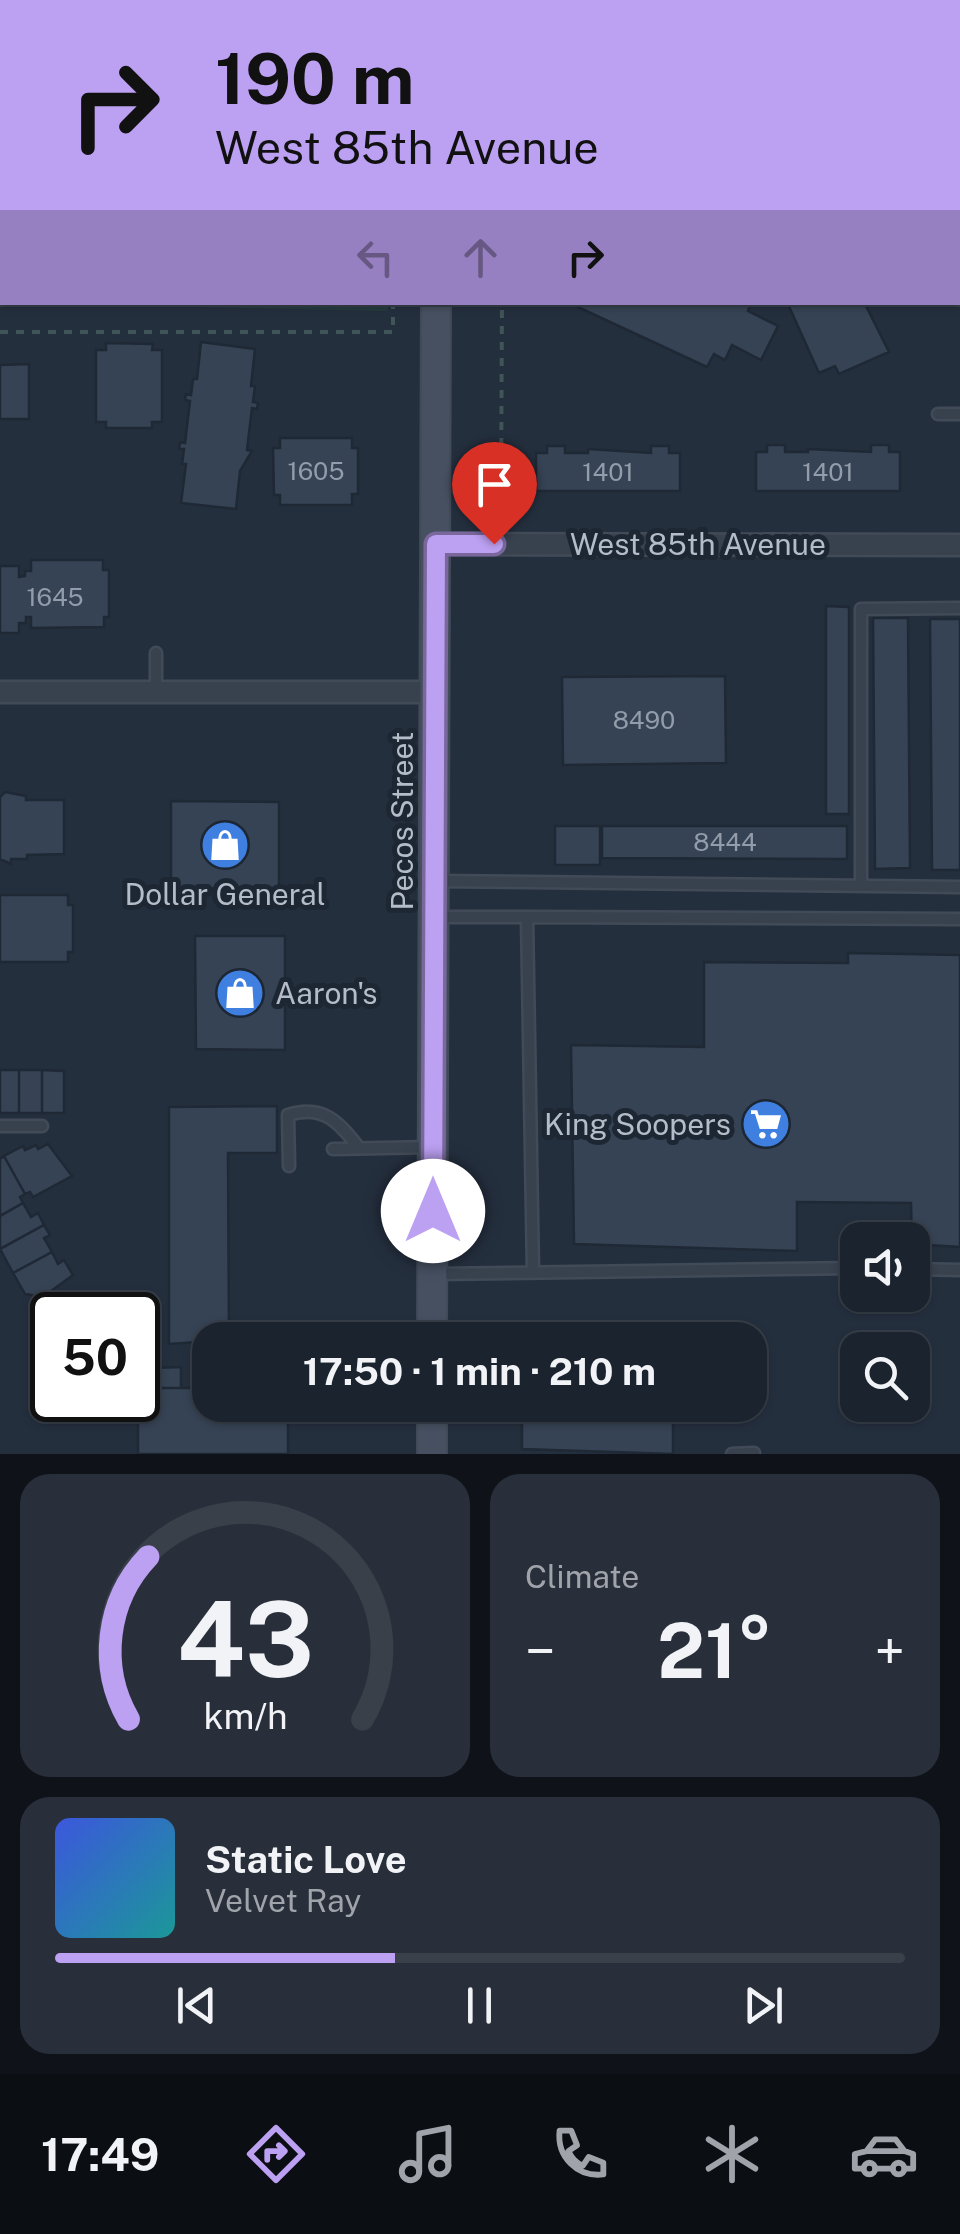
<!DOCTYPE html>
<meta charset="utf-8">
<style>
:root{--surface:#1b232e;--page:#282f3a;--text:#f1f3f6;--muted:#a0a4aa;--line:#39404a;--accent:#bca0f2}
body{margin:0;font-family:"Public Sans",sans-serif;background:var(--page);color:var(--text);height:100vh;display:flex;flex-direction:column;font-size:38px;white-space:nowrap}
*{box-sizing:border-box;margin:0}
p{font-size:32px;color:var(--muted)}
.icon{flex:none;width:55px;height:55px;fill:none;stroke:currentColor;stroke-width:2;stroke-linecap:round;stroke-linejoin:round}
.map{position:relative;height:1454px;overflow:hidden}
.panel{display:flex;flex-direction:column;gap:20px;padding:20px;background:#0f1319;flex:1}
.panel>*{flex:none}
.banner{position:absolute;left:0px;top:0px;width:960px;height:305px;box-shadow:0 2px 8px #0004,0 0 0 2px var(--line);background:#bca0f2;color:#111;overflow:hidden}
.tools{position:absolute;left:840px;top:1222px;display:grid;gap:20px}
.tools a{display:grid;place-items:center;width:90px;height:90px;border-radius:20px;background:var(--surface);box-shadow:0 2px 8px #0004,0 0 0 2px var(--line);font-size:50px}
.speed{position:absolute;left:30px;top:1292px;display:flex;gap:20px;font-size:50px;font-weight:700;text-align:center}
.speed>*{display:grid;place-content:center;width:130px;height:130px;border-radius:50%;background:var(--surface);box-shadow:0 2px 8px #0004,0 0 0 2px var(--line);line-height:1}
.speed .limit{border:5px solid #111;border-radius:15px;background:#fff;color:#111}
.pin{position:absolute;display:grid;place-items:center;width:85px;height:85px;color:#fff;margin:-102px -42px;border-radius:50% 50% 50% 0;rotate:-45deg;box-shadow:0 0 10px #0007}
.pin .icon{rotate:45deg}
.me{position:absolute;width:110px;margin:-55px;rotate:0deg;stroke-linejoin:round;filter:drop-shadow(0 0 8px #0008)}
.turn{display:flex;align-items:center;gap:35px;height:210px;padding:0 50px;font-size:45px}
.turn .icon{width:130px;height:130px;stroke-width:2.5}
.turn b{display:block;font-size:70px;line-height:85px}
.lanes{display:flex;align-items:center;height:95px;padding:0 50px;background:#0003;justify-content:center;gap:50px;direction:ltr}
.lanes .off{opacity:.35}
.big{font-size:75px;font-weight:700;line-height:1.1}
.panel .card{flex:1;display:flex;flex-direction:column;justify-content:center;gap:15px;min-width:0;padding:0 35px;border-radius:30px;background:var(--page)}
.panel .dial{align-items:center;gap:0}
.dial svg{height:260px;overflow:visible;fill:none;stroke:var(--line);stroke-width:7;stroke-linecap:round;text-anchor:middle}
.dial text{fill:var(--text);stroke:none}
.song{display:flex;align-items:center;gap:30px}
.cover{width:120px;height:120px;border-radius:15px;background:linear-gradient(135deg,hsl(230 70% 55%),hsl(180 70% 35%))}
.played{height:10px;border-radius:5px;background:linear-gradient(90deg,var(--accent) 40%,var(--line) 40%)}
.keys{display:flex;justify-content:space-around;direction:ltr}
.heat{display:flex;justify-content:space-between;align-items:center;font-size:55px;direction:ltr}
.panel .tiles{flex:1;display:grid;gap:20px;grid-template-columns:1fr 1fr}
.card:last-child{grid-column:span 2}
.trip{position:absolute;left:192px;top:1322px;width:575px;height:100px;border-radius:30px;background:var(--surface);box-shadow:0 2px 8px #0004,0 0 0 2px var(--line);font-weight:700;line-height:100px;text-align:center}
.tabs{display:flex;height:160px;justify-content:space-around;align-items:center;background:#0b0e12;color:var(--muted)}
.tabs .icon{width:70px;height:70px}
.tabs .active{color:var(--accent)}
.tabs b{font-size:45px;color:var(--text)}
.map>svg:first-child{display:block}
.green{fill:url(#green-dots)}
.building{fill:#364354;stroke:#1f2835;stroke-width:2.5}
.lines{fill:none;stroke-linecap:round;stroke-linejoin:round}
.service-casing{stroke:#414a57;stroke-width:15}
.minor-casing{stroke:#414a57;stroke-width:25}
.secondary-casing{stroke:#414a57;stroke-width:32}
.path{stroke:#3f5557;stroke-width:4;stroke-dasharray:8 8;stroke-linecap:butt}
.service{stroke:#38414e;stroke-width:10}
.minor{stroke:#38414e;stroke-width:20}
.secondary{stroke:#465061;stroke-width:28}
.route-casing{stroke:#7a689d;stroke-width:25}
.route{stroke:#bca0f2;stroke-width:18}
.labels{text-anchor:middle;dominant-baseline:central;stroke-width:10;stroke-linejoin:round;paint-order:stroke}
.number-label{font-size:25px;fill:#929caa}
.street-label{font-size:30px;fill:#b4bcc9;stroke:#1d2633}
.poi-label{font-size:30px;fill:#b4bcc9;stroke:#1d2633}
</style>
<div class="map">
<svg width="960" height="1454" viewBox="0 0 960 1454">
<defs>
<pattern id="green-dots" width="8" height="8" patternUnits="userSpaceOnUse" patternTransform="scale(2.5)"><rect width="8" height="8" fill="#263c3f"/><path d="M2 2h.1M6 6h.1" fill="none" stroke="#435659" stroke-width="1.8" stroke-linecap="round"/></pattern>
</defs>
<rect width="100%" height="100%" fill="#242f3e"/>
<!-- green -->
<path class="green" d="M0,0H391L2,2V302H388V311L0,303Z
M486,0H960V213L958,2Z"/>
<!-- building -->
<path class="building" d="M567,302H743L750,306L748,311L778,326L761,360L732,345L725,360L714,354L707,367Z
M787,302H864L889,352L839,374L835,366L819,373Z
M201,342L255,349L251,386H255L253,402L258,403L257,409L252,408L247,450L252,451L240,471L236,509L181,503L186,464H182L184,449H179L180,442L185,443L190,401L185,400L186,394L191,395L193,379H197Z
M106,343L153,344L152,350H162V422H152V428H106V422H96V350H106Z
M29,364V419H0V365Z
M280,438H352V448H358V494H352V505H280V495H274L273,448H280Z
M767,445H785V452H808V449L871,452V445H889V452H900V491H756V452H767Z
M547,446H565V453H588V449L651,453V446H669V453H680V491H536V453H547Z
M31,560H103V570H109V617H104V627L31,628V617H26V623H19V633H0V566H19V577L25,576V571H31Z
M826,606L849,607V814H826Z
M873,618H908L910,868L875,869Z
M930,619H960V870H932Z
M725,676L726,763L563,765L562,677Z
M5,792L26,796V800H64V854L27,855V859H11V864L0,859V797Z
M171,801L279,802V889L171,888Z
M555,826H600V865H555Z
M602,826H847V859L602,858Z
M0,895H68V905H73V952H68V962H0Z
M195,936H285V1050L196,1049Z
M848,953L960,955V1247L912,1244L911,1203L797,1202V1251L574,1244L571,1045L704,1047V962L848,963Z
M0,1070H19V1113H0Z
M19,1070H42V1113H19Z
M42,1070L64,1071V1113H42Z
M277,1106V1153H228L229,1340L169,1344V1107Z
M48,1144L72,1176L33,1197L30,1192L25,1194L4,1156L23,1146L25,1150L36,1145L38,1149Z
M4,1156L25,1194L20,1197L23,1203L0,1216V1159Z
M23,1203L31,1217L38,1213L44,1225L0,1249V1216Z
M44,1225L50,1235L44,1238L52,1252L13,1273L0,1249Z
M52,1252L58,1264L64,1260L73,1275L43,1297L25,1294L13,1273Z
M181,1367V1388H150L151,1368Z
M138,1388H210V1405H284L288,1408V1454H138Z
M522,1405H673V1454L522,1449Z"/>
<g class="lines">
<!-- service casing -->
<g class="service-casing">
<path id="service" d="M938,414H960
M156,653V691
M435,881L960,887
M861,886V609L960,608
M434,917H527L533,1273
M527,917L960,919
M0,1126H42
M333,1149L432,1147
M289,1166L288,1115C323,1104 339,1122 359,1148
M912,1269L960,1270
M434,1274L858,1268
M732,1454L754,1453"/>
</g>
<!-- minor casing -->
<g class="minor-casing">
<path id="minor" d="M435,544L960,545
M0,692H435"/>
</g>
<!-- secondary casing -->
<g class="secondary-casing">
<path id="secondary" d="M437,2V0
M432,1340L436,302
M432,1454V1405"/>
</g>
<!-- path -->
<path class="path" d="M561,0L563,2
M393,2V0
M958,46H960
M958,132L960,131
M958,219H960
M0,332H393V302
M495,508L501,500L502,302"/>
<!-- service -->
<use href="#service" class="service"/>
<!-- minor -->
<use href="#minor" class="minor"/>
<!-- secondary -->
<use href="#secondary" class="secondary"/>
</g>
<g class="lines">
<!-- route casing -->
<g class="route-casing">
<path id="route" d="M433,1211L436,544H494"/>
</g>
<!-- route -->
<use href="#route" class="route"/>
</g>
<!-- icons -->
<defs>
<g id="shop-disc" transform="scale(2.5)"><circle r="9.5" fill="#3f7fe0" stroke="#1d2633"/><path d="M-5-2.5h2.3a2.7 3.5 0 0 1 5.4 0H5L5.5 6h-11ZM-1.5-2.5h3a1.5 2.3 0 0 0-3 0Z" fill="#fff"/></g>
<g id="supermarket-disc" transform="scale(2.5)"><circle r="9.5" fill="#3f7fe0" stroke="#1d2633"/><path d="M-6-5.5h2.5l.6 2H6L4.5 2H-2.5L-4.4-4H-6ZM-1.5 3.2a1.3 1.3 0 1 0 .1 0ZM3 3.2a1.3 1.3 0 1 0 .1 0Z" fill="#fff"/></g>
</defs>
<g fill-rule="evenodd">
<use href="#shop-disc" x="225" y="845"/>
<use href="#shop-disc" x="240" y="993"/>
<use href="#supermarket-disc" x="766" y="1124"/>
</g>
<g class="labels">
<!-- number labels -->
<g class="number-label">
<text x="316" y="471">1605</text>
<text x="608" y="472">1401</text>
<text x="828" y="472">1401</text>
<text x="55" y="597">1645</text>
<text x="644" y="720">8490</text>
<text x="725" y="842">8444</text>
</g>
<!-- street labels -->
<g class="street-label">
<text x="698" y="544">West 85th Avenue</text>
<text transform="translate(402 821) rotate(-90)">Pecos Street</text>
</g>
<!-- poi labels -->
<g class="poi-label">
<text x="225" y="894">Dollar General</text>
<text x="275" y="993" text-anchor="start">Aaron's</text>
<text x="731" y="1124" text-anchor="end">King Soopers</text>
</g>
</g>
</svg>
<div class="tools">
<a><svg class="icon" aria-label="sound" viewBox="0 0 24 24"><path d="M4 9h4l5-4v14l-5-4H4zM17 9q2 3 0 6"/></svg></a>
<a><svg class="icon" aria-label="search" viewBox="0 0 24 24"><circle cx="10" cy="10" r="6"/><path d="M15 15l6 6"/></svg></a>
</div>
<div class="speed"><div class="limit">50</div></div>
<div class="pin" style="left:494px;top:544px;background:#d93025"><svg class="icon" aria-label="arrive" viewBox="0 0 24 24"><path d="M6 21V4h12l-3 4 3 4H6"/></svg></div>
<svg class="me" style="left:433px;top:1211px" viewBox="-20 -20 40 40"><circle r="19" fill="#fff"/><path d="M0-13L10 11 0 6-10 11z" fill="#bca0f2"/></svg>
<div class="trip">17:50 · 1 min · 210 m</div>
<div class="banner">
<div class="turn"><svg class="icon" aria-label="right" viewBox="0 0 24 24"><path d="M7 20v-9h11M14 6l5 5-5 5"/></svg><div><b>190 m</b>West 85th Avenue</div></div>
<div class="lanes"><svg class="icon off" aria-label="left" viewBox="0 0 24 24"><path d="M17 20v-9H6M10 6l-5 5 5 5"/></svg><svg class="icon off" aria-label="ahead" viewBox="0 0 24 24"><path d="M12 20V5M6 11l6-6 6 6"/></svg><svg class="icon" aria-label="right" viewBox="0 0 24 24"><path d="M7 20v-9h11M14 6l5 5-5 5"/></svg></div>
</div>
</div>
<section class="panel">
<div class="tiles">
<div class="card dial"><svg viewBox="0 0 100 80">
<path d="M14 69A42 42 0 1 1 86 69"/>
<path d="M14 69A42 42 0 0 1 20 19" stroke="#bca0f2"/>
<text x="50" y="56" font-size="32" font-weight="700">43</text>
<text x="50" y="72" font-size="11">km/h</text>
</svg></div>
<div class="card"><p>Climate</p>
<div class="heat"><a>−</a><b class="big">21°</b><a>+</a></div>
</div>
<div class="card">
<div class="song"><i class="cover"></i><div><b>Static Love</b><p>Velvet Ray</p></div></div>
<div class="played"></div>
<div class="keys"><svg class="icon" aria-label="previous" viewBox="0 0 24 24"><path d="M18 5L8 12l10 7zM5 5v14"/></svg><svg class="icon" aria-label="pause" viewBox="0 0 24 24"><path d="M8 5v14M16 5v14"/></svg><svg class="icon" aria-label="next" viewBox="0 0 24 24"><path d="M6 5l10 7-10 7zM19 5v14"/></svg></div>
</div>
</div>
</section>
<nav class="tabs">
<b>17:49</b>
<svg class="icon active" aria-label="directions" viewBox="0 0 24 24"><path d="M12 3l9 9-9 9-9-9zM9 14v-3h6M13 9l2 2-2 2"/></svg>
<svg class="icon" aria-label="music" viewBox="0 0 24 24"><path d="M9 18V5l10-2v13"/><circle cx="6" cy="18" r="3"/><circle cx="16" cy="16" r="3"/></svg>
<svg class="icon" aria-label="phone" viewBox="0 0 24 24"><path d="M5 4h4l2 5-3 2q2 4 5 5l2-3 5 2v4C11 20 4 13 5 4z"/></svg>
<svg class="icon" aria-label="climate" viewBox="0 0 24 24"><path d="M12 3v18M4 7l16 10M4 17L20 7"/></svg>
<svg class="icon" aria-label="car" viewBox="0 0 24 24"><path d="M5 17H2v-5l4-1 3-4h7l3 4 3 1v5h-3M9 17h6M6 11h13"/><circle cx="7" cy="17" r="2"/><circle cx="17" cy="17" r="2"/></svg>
</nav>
